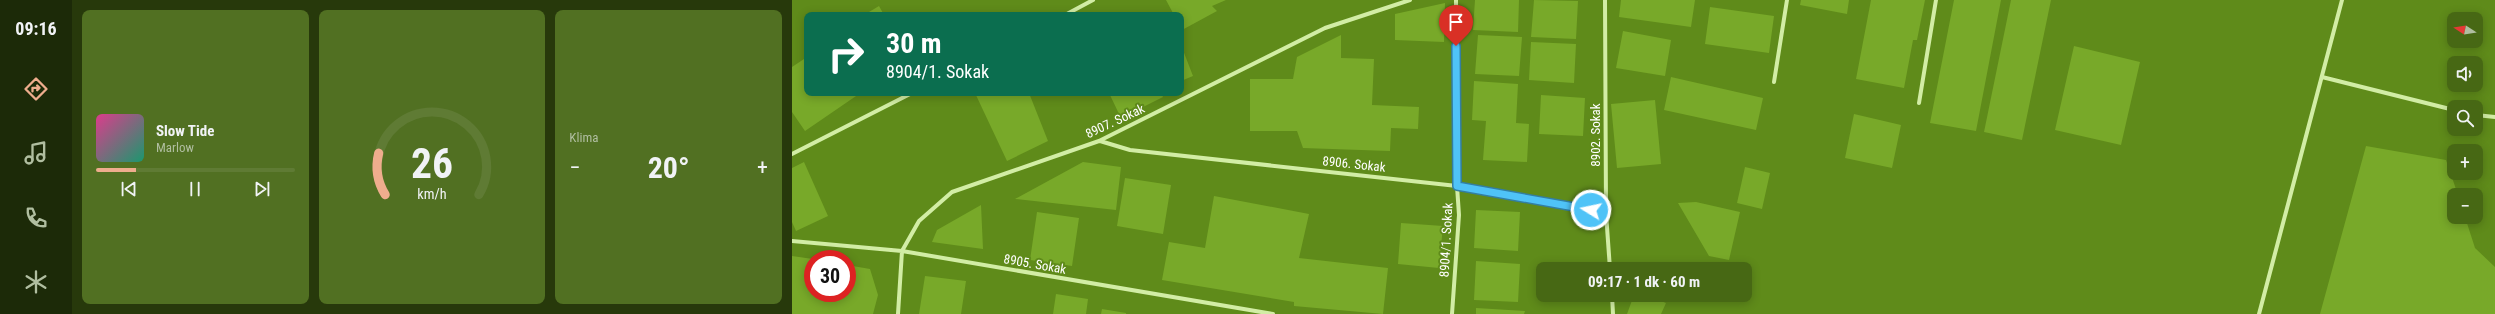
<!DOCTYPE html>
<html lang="tr">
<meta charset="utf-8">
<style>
:root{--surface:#476814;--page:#517022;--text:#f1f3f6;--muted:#b0bea0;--line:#5f7b34;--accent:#eead8d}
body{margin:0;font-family:"Roboto Condensed",sans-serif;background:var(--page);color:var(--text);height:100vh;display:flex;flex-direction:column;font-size:15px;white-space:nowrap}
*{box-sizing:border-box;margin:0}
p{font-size:13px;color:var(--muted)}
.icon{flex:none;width:22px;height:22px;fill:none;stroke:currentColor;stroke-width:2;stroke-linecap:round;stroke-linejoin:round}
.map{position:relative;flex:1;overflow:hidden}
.details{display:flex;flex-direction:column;gap:10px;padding:10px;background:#27390b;width:720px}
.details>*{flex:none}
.guide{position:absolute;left:12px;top:12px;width:380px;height:84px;border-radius:8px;box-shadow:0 2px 10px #0003;background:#0b6e4f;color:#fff;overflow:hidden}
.needle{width:26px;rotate:282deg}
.controls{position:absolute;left:1655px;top:12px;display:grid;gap:8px}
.controls a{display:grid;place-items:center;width:36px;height:36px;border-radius:8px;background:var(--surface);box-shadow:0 2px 10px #0003;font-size:20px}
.speed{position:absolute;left:12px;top:250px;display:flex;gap:8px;font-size:20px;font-weight:700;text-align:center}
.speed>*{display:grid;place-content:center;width:52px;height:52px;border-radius:50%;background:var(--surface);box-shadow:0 2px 10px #0003;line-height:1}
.speed .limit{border:6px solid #d22;background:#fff;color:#111}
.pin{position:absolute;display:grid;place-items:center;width:34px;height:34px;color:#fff;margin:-41px -17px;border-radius:50% 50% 50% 0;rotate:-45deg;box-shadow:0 0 4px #0007}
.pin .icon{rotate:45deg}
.me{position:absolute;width:44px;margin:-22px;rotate:280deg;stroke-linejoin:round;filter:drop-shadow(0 0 3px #0008)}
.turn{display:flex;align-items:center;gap:14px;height:84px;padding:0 16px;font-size:18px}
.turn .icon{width:52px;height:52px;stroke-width:2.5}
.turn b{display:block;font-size:28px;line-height:34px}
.big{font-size:30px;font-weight:700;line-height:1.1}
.details .card{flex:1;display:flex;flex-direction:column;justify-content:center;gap:6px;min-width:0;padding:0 14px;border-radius:8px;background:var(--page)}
.details .dial{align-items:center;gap:0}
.dial svg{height:104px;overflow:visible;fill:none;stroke:var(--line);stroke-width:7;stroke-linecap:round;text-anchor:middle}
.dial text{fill:var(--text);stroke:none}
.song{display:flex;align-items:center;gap:12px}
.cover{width:48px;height:48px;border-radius:6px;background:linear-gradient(135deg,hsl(330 70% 55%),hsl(160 70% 35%))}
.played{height:4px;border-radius:2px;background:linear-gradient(90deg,var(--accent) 20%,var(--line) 20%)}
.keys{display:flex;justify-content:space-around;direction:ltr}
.heat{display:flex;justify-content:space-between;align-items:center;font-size:22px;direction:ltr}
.details .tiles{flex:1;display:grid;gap:10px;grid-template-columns:repeat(3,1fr)}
.trip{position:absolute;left:744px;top:262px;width:216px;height:40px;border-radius:8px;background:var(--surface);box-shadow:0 2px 10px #0003;font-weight:700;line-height:40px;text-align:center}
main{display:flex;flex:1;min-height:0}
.tabs{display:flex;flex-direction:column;width:72px;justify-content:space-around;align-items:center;background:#1c2a08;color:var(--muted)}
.tabs .icon{width:28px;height:28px}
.tabs .on{color:var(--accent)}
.tabs b{font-size:18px;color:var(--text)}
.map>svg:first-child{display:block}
.building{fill:#78a929}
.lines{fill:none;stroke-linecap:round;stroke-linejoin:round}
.minor{stroke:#d2eda5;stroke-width:4}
.route-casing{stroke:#337fa1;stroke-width:10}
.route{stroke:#4fc3f7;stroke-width:7}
.labels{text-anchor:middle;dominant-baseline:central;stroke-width:4;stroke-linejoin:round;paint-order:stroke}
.street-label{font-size:13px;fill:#fff;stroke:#5f8b1a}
</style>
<main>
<nav class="tabs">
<b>09:16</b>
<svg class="icon on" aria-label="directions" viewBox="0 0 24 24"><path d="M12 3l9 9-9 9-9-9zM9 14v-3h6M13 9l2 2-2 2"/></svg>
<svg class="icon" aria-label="music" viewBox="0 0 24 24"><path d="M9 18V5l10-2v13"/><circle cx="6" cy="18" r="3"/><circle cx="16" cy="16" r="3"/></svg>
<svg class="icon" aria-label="phone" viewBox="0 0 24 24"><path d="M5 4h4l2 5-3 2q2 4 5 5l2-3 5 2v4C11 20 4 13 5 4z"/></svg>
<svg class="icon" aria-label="climate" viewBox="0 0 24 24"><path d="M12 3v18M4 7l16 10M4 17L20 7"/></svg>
</nav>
<section class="details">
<div class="tiles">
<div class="card">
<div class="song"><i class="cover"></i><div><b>Slow Tide</b><p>Marlow</p></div></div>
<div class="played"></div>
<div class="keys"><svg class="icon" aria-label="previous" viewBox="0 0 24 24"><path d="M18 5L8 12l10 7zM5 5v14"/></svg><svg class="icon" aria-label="pause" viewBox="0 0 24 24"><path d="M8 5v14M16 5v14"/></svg><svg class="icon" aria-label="next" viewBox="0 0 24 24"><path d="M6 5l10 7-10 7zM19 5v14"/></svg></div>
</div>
<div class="card dial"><svg viewBox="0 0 100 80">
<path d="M14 69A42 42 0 1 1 86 69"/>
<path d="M14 69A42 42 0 0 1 9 37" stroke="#eead8d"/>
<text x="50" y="56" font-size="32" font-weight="700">26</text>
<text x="50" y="72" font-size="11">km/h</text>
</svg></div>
<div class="card"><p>Klima</p>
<div class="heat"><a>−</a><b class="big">20°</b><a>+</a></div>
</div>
</div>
</section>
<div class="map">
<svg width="1703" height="314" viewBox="0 0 1703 314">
<rect width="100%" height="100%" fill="#5f8b1a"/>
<!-- building -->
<path class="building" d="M374,0H434L420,6L425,11L390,30L389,15H382Z
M683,0H727L726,32L681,30Z
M742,0L786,1L784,39L739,37Z
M829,0H903L899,27L827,17Z
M1009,0H1057L1055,14L1008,5Z
M1079,0H1133L1125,40H1121L1112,88L1064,79Z
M1162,0H1209L1184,131L1138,123Z
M1219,0H1259L1230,140L1192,132Z
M653,3L652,42L603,40V14Z
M87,6L92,15H72Z
M918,7L982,16L977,53L913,44Z
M831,31L879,40L873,76L824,68Z
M549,35V58L582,59L580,105L627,107L626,129L599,128L598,151L511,148L505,131H458V79H501L505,57Z
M686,35L730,37L727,76L683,74Z
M739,42L784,44L782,83L737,80Z
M389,45L401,76L389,81Z
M1282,46L1348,62L1329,145L1263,130Z
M15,57V93L67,94L13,131L0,112V67Z
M879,77L971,98L964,130L872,110Z
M682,81L726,84L724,123L737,124L735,162L691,160L694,121L680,120Z
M183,93H237L256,141L215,161Z
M317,93H369L371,97L329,118Z
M749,95L793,98L791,136L747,134Z
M863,100L869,164L825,168L819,104Z
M1062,114L1109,125L1100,168L1053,158Z
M1574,146L1654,160L1666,195H1662V217H1673L1683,248L1703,267V314H1528Z
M12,162L36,216L4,231L0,222V168Z
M291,162L329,167L324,210L223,199Z
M953,167L978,173L970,209L945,203Z
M333,178L379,185L371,234L325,226Z
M422,196L517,214L507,258L596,268L591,314L502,306V302L370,280L377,242L413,248Z
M904,202L948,212L937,260L917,256L886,203Z
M189,205L191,249L140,242L145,230Z
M684,210L728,212L726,251L682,248Z
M245,212L287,218L280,266L238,260Z
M609,223L651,226L647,268L606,264Z
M0,256L21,259V293H55V265L78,269L86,295L81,314H0Z
M684,261L728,264L726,302L682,300Z
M133,276L174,281L169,314H127Z
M264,294L296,299L294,314H261Z
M842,295H854L874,303L869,314H835Z
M684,308L733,311L732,314H684Z
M310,309L334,313V314H309Z"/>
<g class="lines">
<!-- minor -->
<path class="minor" d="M813,0L814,213L818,269
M273,15L301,0
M1530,77L1662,110
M982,82L995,0
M1127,103L1144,0
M1684,115L1703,117
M308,141L338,150L665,186L814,213
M0,154L120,93
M0,241L110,251L481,314
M820,295L821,314
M106,314L110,251L127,221L160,192L307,141L533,28L618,0
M660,314L667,215L665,186L664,0
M1467,314L1550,0"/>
</g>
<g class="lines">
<!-- route casing -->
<g class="route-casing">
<path id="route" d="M664,46L665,186L799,210"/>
</g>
<!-- route -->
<use href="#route" class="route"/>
</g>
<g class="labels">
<!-- street labels -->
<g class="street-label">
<text transform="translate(323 121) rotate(-25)">8907. Sokak</text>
<text transform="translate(803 135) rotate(-90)">8902. Sokak</text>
<text transform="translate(562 164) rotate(6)">8906. Sokak</text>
<text transform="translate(654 240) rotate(-87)">8904/1. Sokak</text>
<text transform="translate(243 264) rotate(10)">8905. Sokak</text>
</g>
</g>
</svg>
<div class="controls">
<a><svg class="needle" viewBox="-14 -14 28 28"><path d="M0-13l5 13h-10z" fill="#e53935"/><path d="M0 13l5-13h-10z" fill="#b0bea0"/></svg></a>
<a><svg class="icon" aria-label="sound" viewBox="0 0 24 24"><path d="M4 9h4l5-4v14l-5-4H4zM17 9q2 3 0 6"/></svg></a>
<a><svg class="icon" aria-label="search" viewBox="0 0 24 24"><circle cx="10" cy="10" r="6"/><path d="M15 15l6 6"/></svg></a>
<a>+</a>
<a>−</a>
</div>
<div class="speed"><div class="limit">30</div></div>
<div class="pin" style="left:664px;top:46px;background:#d93025"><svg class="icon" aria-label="arrive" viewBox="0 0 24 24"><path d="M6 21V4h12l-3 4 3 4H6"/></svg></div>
<svg class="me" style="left:799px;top:210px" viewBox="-20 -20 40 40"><circle r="17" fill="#4fc3f7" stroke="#fff" stroke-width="3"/><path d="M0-11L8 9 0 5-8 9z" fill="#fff"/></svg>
<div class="trip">09:17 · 1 dk · 60 m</div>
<div class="guide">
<div class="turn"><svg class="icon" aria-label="right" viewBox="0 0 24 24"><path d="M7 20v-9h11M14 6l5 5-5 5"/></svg><div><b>30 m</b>8904/1. Sokak</div></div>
</div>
</div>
</main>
